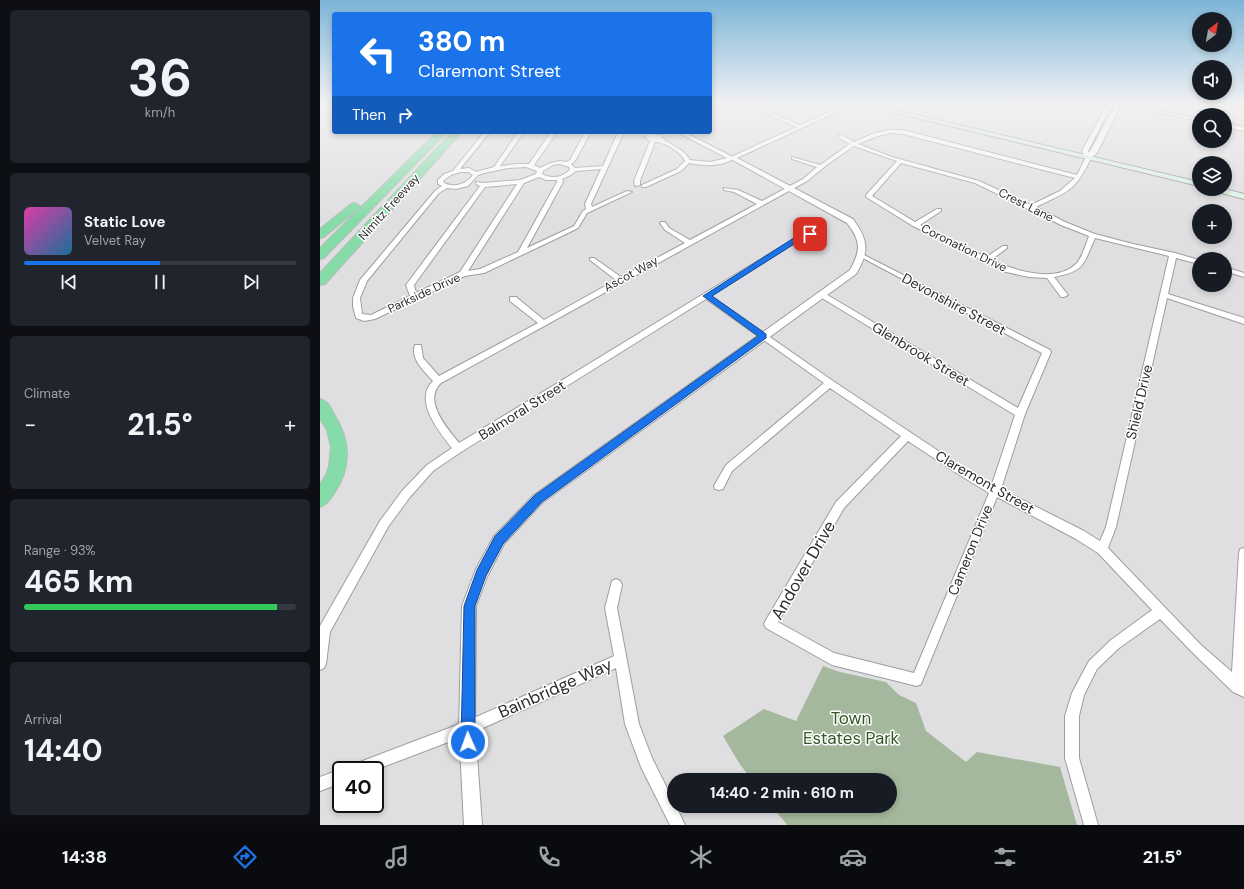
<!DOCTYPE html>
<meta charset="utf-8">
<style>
:root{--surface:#171b24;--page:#20242c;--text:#f1f3f6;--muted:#9ea1a6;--line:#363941;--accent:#1a73e8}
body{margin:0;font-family:"DM Sans",sans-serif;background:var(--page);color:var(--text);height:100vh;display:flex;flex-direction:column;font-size:15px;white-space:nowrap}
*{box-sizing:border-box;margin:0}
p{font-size:13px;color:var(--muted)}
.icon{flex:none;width:22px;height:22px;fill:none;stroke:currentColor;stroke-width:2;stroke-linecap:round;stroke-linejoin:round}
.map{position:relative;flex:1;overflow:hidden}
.details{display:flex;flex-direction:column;gap:10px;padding:10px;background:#0d0f14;width:320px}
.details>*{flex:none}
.guide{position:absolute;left:12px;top:12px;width:380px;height:122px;border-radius:4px;box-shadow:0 2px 6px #0003;background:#1a73e8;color:#fff;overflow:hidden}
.needle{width:26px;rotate:31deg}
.controls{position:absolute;left:872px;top:12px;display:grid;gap:8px}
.controls a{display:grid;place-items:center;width:40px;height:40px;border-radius:50%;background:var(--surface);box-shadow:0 2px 6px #0003;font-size:20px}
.speed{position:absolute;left:12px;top:761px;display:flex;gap:8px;font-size:20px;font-weight:700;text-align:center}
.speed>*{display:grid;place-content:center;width:52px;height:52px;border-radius:50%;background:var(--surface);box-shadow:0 2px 6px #0003;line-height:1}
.speed .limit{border:2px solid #111;border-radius:6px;background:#fff;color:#111}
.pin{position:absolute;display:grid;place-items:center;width:34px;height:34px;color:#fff;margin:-17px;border-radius:8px;box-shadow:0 2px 6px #0006}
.me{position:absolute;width:44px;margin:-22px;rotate:358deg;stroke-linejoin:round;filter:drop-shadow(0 0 3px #0008)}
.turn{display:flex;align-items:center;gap:14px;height:84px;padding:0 20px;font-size:18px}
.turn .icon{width:52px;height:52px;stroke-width:2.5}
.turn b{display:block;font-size:28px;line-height:34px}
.then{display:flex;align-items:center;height:38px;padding:0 20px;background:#0003;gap:8px;font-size:15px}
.big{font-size:30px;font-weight:700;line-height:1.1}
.details .widget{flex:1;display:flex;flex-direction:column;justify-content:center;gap:6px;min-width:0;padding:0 14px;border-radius:6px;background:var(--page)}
.details .dial{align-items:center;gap:0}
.dial b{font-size:52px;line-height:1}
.song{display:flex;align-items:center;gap:12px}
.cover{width:48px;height:48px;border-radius:6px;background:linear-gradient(135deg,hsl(320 70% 55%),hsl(200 70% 35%))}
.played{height:4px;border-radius:2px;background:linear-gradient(90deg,var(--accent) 50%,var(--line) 50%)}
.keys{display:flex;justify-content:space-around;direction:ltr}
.heat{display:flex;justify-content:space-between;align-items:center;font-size:22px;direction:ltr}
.charge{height:6px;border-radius:3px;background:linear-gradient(90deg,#34c759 93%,var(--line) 0)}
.trip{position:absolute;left:347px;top:773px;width:230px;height:40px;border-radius:20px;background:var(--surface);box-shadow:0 2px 6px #0003;font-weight:700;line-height:40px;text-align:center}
.tabs{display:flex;height:64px;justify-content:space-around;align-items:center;background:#090b0e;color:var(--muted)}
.tabs .icon{width:28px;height:28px}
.tabs .selected{color:var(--accent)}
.tabs b{font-size:18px;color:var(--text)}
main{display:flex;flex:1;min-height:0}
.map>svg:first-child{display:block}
.green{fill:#a4b89d}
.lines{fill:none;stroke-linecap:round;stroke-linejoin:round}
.minor-casing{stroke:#9e9ea0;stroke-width:2}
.tertiary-casing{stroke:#9e9ea0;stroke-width:2}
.secondary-casing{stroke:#9e9ea0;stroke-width:2}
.motorway-casing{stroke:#bbbbbc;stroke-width:2}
.minor{fill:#fff;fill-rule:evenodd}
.tertiary{fill:#fff;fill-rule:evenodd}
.secondary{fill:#dbf4e5;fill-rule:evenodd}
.motorway{fill:#86dca8;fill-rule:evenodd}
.route{fill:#1a73e8;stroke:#114b97}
.labels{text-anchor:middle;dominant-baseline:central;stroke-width:3;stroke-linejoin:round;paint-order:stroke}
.far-street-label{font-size:12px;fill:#2c2c2d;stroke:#fff}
.street-label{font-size:14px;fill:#2c2c2d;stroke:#fff}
.near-street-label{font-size:17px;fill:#2c2c2d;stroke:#fff}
.near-park-label{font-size:17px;fill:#325923;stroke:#fff}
</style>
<main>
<section class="details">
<div class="widget dial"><b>36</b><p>km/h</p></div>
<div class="widget">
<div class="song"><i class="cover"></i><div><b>Static Love</b><p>Velvet Ray</p></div></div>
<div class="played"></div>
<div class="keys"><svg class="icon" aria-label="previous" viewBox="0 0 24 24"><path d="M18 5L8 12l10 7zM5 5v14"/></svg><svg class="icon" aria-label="pause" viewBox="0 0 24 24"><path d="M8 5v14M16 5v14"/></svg><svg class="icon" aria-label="next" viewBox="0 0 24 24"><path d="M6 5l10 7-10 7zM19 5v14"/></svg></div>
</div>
<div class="widget"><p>Climate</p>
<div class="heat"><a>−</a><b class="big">21.5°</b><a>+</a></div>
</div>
<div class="widget"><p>Range · 93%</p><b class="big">465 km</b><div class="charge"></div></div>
<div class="widget"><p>Arrival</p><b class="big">14:40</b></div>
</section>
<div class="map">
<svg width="924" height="825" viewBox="0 0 924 825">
<rect width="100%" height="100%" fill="#dfdfe1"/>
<!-- green -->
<path class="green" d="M503,666L520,672L566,682L579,695L596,703L606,731L646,762L657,752L740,767L757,825H467L452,806H570V780H432L419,763L403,736L444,709L476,721Z"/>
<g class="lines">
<!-- minor casing -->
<g class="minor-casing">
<path id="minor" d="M426,104H432L484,127L479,128Z
M798,104H807L879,119V121Z
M905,123L924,127V131L905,127Z
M570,130H583L757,175L766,157H770L771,158C755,192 748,191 716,207L745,222L775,234L813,244L855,253L879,260V264L856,258L848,294L924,318V324L847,298L796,527L788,548L881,645L912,672L919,553L920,549L924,548V697L913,692L873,653L840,619L799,648L777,669L764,695L759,716V758L778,825H764L745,758V716L752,693L769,661L791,640L832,610L778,553L756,539L677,497L601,684L597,686L512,665L446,628L444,624L446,620L516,502L581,436L510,388L412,471L403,489L399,490L395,489L394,486L406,465L504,383L386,299L141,452L113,471L90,497L68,527L10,632L6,664L4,668L0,670V626L60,521L82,491L107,465L132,448C119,432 93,400 113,381C104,371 90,359 95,345H101L103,358L119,376L218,323L190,301V297H196L224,320L296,280L270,260V258H274L301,277L365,243L345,230L340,223L341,222H345L349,228L370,240L437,204L414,192L404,190V188L418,190L442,201L483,179L497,167L472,159V157L500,165L530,144L518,137V135H522L534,142L555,133ZM570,133L583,134L755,178L740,191L711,205L659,181L572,157L538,144L558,136ZM534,146L577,161L546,195V197L593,226L686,272L709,277L727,278L741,297H744L748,295L734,277C765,271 763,265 775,238L849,256L786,527L780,541L764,531L681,489L705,414L731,352L730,350L544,255L542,254L539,256L722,353L698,408L504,293H498L497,295L695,415L672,484L644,468L513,381L391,296L481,239L492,235V233H488L477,237L139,443C128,429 102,401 121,383L487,181L508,164ZM581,163L655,183L741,225L769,236C766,244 762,258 756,264C735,284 694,270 671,260L687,248V246H683L666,257L600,225L621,211V209H617L595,222L552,196ZM588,441L638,474L669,493L594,673L514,653L458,622L524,508Z
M164,132H170L140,169L149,168L156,172L174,167L198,132H204L180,166L198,164H209L231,132H237L214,165L220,168L230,163L240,161L246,162L250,160L265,132H271L255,161L251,164L255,168L283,166L298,132H304L271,204L272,207L307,191L312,192L267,213L258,228L246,234L164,273L145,276L55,319L44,321L36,318L33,306V298L40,280L115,191L122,186L118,184V180L124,174L133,171ZM240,164L249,167L250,169C243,178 231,179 222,174L223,171L233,165ZM206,167L217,171L216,174L200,180L164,183L156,182V184L160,186L86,285L90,296L51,315L42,314L40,298L47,281L119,193L127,188L136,189L148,186L158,175L164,173L188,168ZM281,169L265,204L266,209L263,211L254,226L207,248L243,182L242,179L251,175L256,171ZM141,172H148L153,175C146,184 135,188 124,183L123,181L131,175ZM219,177L226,180H237V182L198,252L160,269L148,271L204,183ZM197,184L140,272L96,293L94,285L165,187Z
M357,132H364L415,158C402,167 383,166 369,163L361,171L326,187H322V185L357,169L365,161C361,152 345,142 335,142L320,181V185L315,186L314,181L330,141L325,137L327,134L340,135C348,146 363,147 370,160L390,162L407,158Z
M905,267L924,273V277L905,271Z
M296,579L300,581L302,585L297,608L319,724L332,758L354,802V806H356L365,825H350L321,767L305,724L296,668L152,733L55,770H30L32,765L145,722L294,656L285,608L292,581Z
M21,769L23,770H21V783L0,791V777Z"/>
</g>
<!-- tertiary casing -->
<g class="tertiary-casing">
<path id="tertiary" d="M526,104H534L417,158L533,219C548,240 550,251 536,274L222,503L184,544L167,577L156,606L155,728L162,825H144L139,728L142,606L156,569L174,536L214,495L530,270C541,250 541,241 527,223L409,158Z
M787,104H799L800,107L777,153L770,159H766L762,151ZM794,105V107L769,153L768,151L791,106Z"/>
</g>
<!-- secondary casing -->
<g class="secondary-casing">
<path id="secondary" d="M539,104H550L879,182V186Z
M893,189H905L924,194V199L894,191Z"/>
</g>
<!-- motorway casing -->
<g class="motorway-casing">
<path id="motorway" d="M117,132H127L4,258L0,259V248Z
M132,132H142L5,284L0,285V273Z
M35,203L40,206L39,208L4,237L0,238V229L31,204Z
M0,399C8,401 10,407 14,414C31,441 32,466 15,492C10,499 8,504 0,507V484L6,475L9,466L11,447L7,430L0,419Z"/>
</g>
<!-- minor -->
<use href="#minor" class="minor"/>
<!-- tertiary -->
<use href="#tertiary" class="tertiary"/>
<!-- secondary -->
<use href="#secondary" class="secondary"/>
<!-- motorway -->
<use href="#motorway" class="motorway"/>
</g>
<!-- sky -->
<linearGradient id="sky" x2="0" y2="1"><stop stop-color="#7cb5d8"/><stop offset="0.47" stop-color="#f1f1f2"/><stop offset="1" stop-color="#f1f1f2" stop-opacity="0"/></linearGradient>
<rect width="924" height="219" fill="url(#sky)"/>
<!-- route -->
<path class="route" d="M490,232L492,233V235L482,239L392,296L446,334V338L222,502L183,544L166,576L155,606V742L153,746L148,748L143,746L141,742L144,606L157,570L175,536L215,495L438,336L383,296L477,236Z"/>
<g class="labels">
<!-- far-street labels -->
<g class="far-street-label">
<text transform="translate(706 205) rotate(27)">Crest Lane</text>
<text transform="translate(69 207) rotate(-48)">Nimitz Freeway</text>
<text transform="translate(644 248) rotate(26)">Coronation Drive</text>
<text transform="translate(311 274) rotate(-29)">Ascot Way</text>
<text transform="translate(104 293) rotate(-25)">Parkside Drive</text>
</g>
<!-- street labels -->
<g class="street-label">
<text transform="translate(634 304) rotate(28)">Devonshire Street</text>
<text transform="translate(601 354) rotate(31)">Glenbrook Street</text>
<text transform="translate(819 402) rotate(-77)">Shield Drive</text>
<text transform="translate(202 410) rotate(-32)">Balmoral Street</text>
<text transform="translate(665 482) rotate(30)">Claremont Street</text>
<text transform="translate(650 550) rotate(-68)">Cameron Drive</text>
</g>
<!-- near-street labels -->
<g class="near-street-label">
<text transform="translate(483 570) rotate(-60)">Andover Drive</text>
<text transform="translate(235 688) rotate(-24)">Bainbridge Way</text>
</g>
<!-- near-park labels -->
<g class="near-park-label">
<text x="531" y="718">Town<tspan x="531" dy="20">Estates Park</tspan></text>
</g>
</g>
</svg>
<div class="controls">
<a><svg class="needle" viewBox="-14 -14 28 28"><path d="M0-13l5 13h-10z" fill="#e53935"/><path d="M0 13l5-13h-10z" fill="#9ea1a6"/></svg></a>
<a><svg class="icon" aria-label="sound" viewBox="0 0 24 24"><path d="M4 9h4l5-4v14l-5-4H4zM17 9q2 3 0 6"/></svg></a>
<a><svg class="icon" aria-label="search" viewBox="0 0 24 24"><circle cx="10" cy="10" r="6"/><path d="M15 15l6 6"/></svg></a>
<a><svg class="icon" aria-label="layers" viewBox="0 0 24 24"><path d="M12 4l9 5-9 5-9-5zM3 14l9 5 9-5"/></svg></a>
<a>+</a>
<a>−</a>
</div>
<div class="speed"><div class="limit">40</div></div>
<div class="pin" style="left:490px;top:234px;background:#d93025"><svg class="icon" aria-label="arrive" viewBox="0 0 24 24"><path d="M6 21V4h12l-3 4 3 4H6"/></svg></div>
<svg class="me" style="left:148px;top:742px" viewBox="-20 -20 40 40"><circle r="17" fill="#1a73e8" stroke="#fff" stroke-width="3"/><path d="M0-11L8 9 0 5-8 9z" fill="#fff"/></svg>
<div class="trip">14:40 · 2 min · 610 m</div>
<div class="guide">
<div class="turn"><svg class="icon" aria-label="left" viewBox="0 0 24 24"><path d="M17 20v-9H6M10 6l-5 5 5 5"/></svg><div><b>380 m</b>Claremont Street</div></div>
<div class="then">Then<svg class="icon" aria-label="right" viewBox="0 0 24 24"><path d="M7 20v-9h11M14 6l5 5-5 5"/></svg></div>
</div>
</div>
</main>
<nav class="tabs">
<b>14:38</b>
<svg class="icon selected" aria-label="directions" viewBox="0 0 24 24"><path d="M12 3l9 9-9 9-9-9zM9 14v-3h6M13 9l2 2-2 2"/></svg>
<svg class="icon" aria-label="music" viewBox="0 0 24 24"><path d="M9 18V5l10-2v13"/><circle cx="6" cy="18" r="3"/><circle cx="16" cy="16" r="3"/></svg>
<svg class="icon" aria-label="phone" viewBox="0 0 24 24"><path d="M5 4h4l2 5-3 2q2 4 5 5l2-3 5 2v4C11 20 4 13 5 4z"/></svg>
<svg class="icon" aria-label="climate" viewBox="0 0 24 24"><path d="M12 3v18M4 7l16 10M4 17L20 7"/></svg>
<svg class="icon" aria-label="car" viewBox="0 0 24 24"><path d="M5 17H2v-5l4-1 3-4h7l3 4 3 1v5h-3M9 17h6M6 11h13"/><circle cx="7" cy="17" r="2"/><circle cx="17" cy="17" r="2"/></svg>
<svg class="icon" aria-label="filters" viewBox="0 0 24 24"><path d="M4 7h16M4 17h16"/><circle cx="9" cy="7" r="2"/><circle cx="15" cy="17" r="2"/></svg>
<b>21.5°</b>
</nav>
